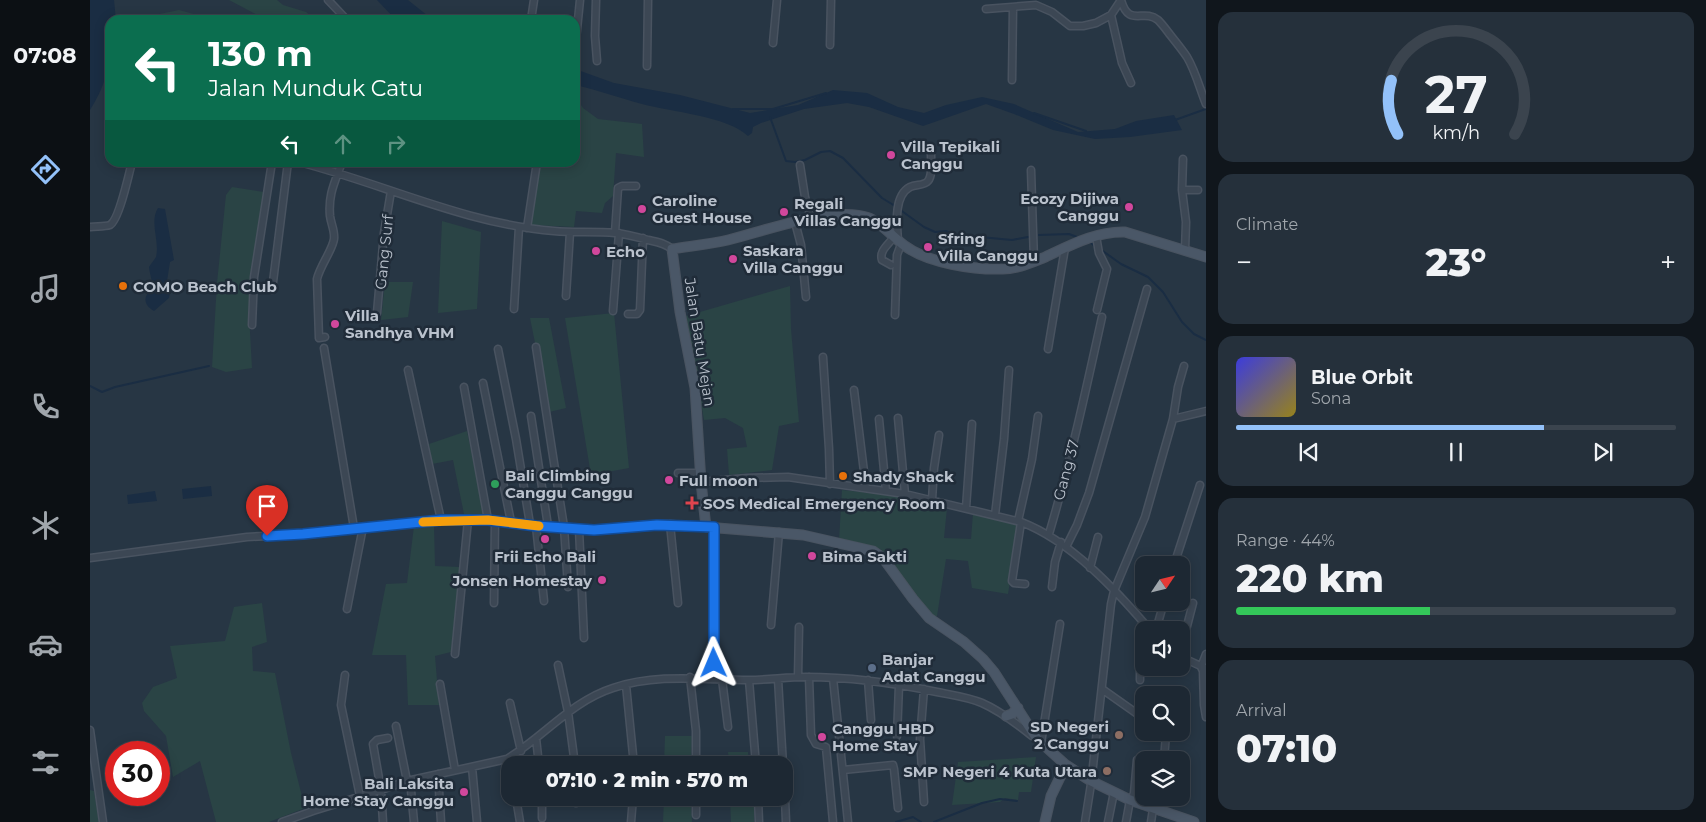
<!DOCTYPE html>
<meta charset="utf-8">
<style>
:root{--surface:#1d2833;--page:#25303b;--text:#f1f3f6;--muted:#a0a6ac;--line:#3b444e;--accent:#93c1f9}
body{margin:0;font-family:Montserrat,sans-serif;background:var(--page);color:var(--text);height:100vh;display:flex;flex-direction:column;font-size:19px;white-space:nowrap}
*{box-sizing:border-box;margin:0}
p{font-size:16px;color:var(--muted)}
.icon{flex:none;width:28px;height:28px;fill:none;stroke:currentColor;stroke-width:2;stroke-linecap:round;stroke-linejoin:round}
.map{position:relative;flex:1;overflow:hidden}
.side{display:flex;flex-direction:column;gap:12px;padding:12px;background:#10161c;width:500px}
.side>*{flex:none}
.top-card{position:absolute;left:15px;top:15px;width:475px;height:152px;border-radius:15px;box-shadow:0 2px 12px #0003,0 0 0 1px var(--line);background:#0b6e4f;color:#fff;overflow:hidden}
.needle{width:32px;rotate:55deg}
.tools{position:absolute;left:1045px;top:556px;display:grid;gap:10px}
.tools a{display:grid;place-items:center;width:55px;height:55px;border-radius:10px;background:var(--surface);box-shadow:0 2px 12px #0003,0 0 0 1px var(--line);font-size:25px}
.speed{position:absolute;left:15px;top:741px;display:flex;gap:10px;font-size:25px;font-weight:700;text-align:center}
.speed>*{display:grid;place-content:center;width:65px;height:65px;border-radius:50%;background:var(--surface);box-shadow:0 2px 12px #0003,0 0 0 1px var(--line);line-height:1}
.speed .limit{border:8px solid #d22;background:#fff;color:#111}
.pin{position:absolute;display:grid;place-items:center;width:42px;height:42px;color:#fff;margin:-51px -21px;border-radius:50% 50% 50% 0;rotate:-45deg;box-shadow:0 0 5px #0007}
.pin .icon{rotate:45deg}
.me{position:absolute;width:55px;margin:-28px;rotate:359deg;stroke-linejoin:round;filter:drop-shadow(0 0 4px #0008)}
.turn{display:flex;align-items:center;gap:18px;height:105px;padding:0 20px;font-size:22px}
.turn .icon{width:65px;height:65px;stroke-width:2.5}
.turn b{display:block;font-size:35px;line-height:42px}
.lanes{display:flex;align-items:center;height:48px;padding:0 20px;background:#0003;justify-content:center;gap:25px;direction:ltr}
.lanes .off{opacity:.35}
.big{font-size:38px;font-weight:800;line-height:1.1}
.side .card{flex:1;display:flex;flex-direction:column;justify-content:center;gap:8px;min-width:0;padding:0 18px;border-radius:15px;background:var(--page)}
.side .dial{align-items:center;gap:0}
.dial svg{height:130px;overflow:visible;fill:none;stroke:var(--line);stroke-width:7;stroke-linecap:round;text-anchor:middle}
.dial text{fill:var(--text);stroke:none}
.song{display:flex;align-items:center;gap:15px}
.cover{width:60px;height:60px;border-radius:8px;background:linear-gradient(135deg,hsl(240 70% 55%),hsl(50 70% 35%))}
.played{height:5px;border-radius:2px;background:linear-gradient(90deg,var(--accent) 70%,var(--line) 70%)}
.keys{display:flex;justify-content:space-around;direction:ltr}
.heat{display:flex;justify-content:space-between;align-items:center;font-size:28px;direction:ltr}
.charge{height:8px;border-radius:4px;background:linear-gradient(90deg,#34c759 44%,var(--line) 0)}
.trip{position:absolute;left:411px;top:756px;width:292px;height:50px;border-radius:15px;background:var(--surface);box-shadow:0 2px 12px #0003,0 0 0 1px var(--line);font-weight:800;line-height:50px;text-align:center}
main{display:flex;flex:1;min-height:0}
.tab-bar{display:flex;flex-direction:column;width:90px;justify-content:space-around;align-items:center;background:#0c1014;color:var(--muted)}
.tab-bar .icon{width:35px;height:35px}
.tab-bar .on{color:var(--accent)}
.tab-bar b{font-size:22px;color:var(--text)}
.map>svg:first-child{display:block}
.green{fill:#2a4445}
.water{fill:#1a2d43}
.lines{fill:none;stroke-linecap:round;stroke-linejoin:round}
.stream{stroke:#1a2d43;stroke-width:2}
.street-casing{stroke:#495360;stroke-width:9}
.secondary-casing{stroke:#495360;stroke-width:11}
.street{stroke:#3c4754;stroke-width:6}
.secondary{stroke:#4a5767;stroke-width:9}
.route-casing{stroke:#114b97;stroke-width:12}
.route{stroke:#1a73e8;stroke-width:9}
.slow{stroke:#f59e0b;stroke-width:9}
.hotel-dot{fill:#d1479c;stroke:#202c39;stroke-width:2}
.food-dot{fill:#e8710a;stroke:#202c39;stroke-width:2}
.leisure-dot{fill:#2e9e5b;stroke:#202c39;stroke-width:2}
.health-dot{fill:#e0444e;stroke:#202c39;stroke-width:2}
.service-dot{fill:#5c6f8a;stroke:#202c39;stroke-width:2}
.education-dot{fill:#8d6e63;stroke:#202c39;stroke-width:2}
.labels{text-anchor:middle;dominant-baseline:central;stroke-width:5;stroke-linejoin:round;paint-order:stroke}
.poi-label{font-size:15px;font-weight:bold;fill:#bac2cd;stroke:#202c39;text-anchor:start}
.street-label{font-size:15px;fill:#bac2cd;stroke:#202c39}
</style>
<main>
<nav class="tab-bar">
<b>07:08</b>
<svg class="icon on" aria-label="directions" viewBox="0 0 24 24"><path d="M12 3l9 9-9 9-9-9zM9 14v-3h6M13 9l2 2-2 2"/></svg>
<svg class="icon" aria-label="music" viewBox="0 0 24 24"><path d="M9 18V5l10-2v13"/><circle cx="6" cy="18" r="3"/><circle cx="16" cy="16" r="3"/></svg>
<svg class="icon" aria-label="phone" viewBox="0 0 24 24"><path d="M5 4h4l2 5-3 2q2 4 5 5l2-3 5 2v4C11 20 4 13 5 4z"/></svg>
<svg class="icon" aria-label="climate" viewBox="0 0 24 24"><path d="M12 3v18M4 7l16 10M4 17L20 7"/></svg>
<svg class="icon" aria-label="car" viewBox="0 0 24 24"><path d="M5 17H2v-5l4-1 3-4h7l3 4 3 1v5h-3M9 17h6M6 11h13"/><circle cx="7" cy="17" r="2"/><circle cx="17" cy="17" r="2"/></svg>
<svg class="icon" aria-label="filters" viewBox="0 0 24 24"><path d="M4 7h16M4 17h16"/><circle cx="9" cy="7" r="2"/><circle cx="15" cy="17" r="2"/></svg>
</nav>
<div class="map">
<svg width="1116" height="822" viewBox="0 0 1116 822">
<rect width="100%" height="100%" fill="#273644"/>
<!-- green -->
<path class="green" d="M139,0H187L193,5L216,12L226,20H177Z
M89,10L122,19V20H59L60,16Z
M485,96L493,108L508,119L552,124L554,157L526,153L523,196L515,203L512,213L486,211L484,227L441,225L450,163L485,162Z
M142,187L174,192L166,242L159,314L162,368L136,372L122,367L127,283L136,195Z
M352,221L391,232L387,309L348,313Z
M295,282H323L318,317L291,320Z
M700,286L701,329L709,422L689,426L682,470L639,475L637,449L657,447L653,428L635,418L614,420L596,316Z
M524,313L539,468L501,475L475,318Z
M440,318H459L476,408L459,412Z
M377,431L395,516L374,514L363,460L342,464L339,444Z
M752,490L802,495L857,508L854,538L881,539L883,513L929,524L918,594L882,588L878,561L856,559L847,616H841L790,549L749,541Z
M324,526H344L345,566L370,567L361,652L345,656L349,705H318L316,655H282L296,584L317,583Z
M172,603L177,642L162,647L163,671L185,673L201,753L215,808L179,822H126L110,761L83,777L76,736L54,711L52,703L63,687L87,678L80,646L135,641L144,607Z
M575,736H602L601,765H574Z
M638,752H658L659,765H639Z
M946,757L941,792H929L928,800L915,798L910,802L862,805L868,762Z
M0,790L4,791L9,822H0Z
M574,798H601L602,822H573Z
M640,798H664V822H641Z"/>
<!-- water -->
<path class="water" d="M0,0H24L26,20H20C20,59 21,76 0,110Z
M287,0H318L343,20H306Z
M485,69L524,83L590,95L660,113L708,105L743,90L777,93L808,107L834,113L856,105L892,97L924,104L988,132L1025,129L1046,121L1084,115L1092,130L1040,137L1005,139L963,130L924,114L896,104L833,126L779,107L757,103L714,109L671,123L663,127L662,133L658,136C637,116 581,112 552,104C530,98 508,90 485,85Z
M68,208L75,209L84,260L80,262L77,281L81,286L79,298L64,311C54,305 52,297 62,289C63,281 60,276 59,267C61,264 64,260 66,257C70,241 59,222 68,208Z
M121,486L122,496L93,499L92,489Z
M65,491L67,501L38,504L37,495Z"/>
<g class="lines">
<!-- stream -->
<path class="stream" d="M643,109H683L736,93
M944,113L996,131
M680,117L696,161L705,162L715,160L731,152L740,151L753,158L792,198L805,206
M1085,120L1116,109
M809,209L834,227L845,232L856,231L875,239L890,237L922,240L938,237
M949,235L979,234L987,237
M1001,243L1006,247
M1010,249L1031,264L1058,277L1073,292L1092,322L1104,334L1116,340
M0,386L12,392L25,387L119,366
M806,822L823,817L831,822
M844,822L892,803L910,799L927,801"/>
<!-- street casing -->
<g class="street-casing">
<path id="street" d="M238,0L257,20
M506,0L505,36L507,61
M1031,0C1039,28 1053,8 1068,20C1071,23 1075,28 1078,32C1084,40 1091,48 1097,57C1105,70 1110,89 1116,104
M896,9L946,5L962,12L980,26H993L1006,23L1021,15L1031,0
M1021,15L1032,63L1041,83
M441,20L444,0
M683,43L687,0
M740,45L741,0
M485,49L490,0
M557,66L558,0
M922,80L923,8
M1093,159L1092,190L1096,222L1095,251
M209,162C294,184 376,224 464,231C484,233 505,231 525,233C536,234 547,237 558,240C567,242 575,243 582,249
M710,165L715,197L721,218
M941,170L944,261
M1092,190H1108
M705,222L711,245L716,297
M0,227C6,226 14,227 20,225C29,220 39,174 42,162
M437,228L447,162
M525,233L528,188L532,186H546
M1006,236L1009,253L1017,269L1007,310
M808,241C807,226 803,196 820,187C826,184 834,186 838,181C843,175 841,162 841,154
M801,265L792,260C789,251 798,245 803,238
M182,290L198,162
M476,296L480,232
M424,309L429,227
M523,311L529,233
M287,313L294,233L301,191
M538,314H547L550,310L553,238
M805,315L807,255L811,244
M162,325L164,277L182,162
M235,337L229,338L227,279C230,266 243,249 244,239C245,231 241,224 240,216C238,194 245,182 252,162
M446,347L474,527L478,587
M234,348L264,528
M408,349L426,439L440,524
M958,349L975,248
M733,357L739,449L740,484
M318,370L351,520
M393,383L421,522
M374,387L398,520
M764,390L776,488
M441,416L458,526
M808,418L815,494
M789,419L796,491
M1083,419L1116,411
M588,473H611
M611,482L657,478L698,477L815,494L931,522C981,541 1026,590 1060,630
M842,500L844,468L849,435
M876,508L882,424
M905,515L914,439L919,370
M928,521L942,459L948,416
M931,522L922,581L924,583L935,584
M580,524L588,603
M446,526L454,601
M489,529L494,638
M959,534C980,463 996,390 1012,317
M976,547L987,525L999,493L1057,289
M0,558L157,537L213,534L351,520H398L446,526L504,530L554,525L580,524L616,527
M1084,565L1110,485
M1000,568L1008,537
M962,587L965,562L971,542
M404,603L405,520
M257,609L273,527
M681,625L689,532
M1066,630L1074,602
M1091,649L1103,603
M365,654L378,520
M1116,654L1111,667L1113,671L1114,705L1116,717
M1091,657L1115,668
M468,665L478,712L485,765
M1078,669V668
M255,675L251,705L270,796
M600,677L606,731V765
M708,677L709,627
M719,677L721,735L726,744L736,747L743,822
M743,678L758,822
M624,679V527
M632,679L638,727
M688,679L693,765
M659,680L666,765
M778,680L781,720
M1050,680V647L1054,632
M350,684L365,770
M536,685L544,765
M834,689L830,739L834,802
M1012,689L1046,713L1054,714
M420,703L431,751
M306,726L317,781
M0,730L13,822
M807,736L809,685
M446,738L449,765
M951,743L970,624
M417,759L420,772
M1074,760L1076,734
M382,767L387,822
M753,770L803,765L804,769L808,808
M348,774L351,822
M320,780L324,822
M426,798L430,822
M452,798V818
M486,798V803
M668,798L669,822
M695,798L696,822
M1041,801L1044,793L1047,760
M1070,811L1072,798
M606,815V798
M192,822L223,811L291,790L317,781L417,759C453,737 482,701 523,688C568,673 613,680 659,680C678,680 697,677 716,677C760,677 804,683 847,692C862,695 878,697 892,703C910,711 926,723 942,736
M293,822L291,790L283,744L287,740L298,738
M541,822L543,798
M995,822L1001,784L1021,604L1024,591L1055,517L1083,419L1088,387L1094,366
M1018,822L1024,792
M1036,822L1040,800
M1061,822L1063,809"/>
</g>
<!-- secondary casing -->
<g class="secondary-casing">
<path id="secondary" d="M916,716L922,714L928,708
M955,822L961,796L976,765
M1104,822L1040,800L1001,781L976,765L947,739L904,672L893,659L874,642L839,618L823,599L793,558L783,551L713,535L616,527L611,482L605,388L590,312L582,249C601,246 620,244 638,240C675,231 744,205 779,218C789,221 805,239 815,246C838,263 884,270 913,269C927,269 940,263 953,258C979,246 1006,231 1035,232L1116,257"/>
</g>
<!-- street -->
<use href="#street" class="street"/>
<!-- secondary -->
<use href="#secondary" class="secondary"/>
</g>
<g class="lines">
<!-- route casing -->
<g class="route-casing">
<path id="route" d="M177,536L213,534L351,520H398L446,526L504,530L567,525L624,527V663"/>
</g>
<!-- route -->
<use href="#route" class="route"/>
<!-- slow -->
<path class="slow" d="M333,522L398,520L449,526"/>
</g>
<!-- markers -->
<g class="hotel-dot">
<circle cx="801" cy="155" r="5"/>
<circle cx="1039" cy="207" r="5"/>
<circle cx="552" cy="209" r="5"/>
<circle cx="694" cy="212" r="5"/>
<circle cx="838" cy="247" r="5"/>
<circle cx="506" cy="251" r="5"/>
<circle cx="643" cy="259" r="5"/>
<circle cx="245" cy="324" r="5"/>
<circle cx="579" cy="480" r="5"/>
<circle cx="455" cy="539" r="5"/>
<circle cx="722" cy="556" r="5"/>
<circle cx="512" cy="580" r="5"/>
<circle cx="732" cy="737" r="5"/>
<circle cx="374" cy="792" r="5"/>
</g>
<g class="food-dot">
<circle cx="33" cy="286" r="5"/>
<circle cx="753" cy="476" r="5"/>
</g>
<circle class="leisure-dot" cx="405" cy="484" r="5"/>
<path class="health-dot" d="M599.5 495.5h5v5h5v5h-5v5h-5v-5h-5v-5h5z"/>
<circle class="service-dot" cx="782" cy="668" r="5"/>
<g class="education-dot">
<circle cx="1029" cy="735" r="5"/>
<circle cx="1017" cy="771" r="5"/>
</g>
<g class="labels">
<!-- poi labels -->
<g class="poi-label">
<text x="811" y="146">Villa Tepikali<tspan x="811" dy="17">Canggu</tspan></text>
<text x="1029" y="198" text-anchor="end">Ecozy Dijiwa<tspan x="1029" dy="17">Canggu</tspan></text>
<text x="562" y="200">Caroline<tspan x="562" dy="17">Guest House</tspan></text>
<text x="704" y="203">Regali<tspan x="704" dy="17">Villas Canggu</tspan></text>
<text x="848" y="238">Sfring<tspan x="848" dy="17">Villa Canggu</tspan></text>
<text x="653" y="250">Saskara<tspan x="653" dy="17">Villa Canggu</tspan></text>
<text x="516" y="251">Echo</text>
<text x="43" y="286">COMO Beach Club</text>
<text x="255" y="315">Villa<tspan x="255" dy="17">Sandhya VHM</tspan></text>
<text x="415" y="475">Bali Climbing<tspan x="415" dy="17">Canggu Canggu</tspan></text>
<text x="763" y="476">Shady Shack</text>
<text x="589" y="480">Full moon</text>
<text x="613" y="503">SOS Medical Emergency Room</text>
<text x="455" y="556" text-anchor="middle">Frii Echo Bali</text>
<text x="732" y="556">Bima Sakti</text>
<text x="502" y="580" text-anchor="end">Jonsen Homestay</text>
<text x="792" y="659">Banjar<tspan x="792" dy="17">Adat Canggu</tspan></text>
<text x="1019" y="726" text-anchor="end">SD Negeri<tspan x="1019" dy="17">2 Canggu</tspan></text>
<text x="742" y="728">Canggu HBD<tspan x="742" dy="17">Home Stay</tspan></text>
<text x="1007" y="771" text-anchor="end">SMP Negeri 4 Kuta Utara</text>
<text x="364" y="783" text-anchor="end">Bali Laksita<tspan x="364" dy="17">Home Stay Canggu</tspan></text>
</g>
<!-- street labels -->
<g class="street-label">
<text transform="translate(294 252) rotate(-84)">Gang Surf</text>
<text transform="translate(610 342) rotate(81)">Jalan Batu Mejan</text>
<text transform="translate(976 470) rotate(-75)">Gang 37</text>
</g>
</g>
</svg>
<div class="tools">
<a><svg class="needle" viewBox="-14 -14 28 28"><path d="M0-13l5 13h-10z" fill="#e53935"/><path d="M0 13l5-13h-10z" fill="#a0a6ac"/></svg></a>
<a><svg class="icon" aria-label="sound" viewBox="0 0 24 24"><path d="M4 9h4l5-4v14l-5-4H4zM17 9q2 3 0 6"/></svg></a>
<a><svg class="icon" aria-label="search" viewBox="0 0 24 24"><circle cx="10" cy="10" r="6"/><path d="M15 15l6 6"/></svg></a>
<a><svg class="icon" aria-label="layers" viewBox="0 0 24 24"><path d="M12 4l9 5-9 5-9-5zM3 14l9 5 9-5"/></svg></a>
</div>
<div class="speed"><div class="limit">30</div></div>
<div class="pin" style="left:177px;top:536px;background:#d93025"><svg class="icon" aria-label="arrive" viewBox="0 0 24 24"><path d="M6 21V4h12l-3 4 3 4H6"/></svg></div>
<svg class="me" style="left:624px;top:663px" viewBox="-20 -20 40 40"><path d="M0-17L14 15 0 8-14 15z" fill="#1a73e8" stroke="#fff" stroke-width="4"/></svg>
<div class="trip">07:10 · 2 min · 570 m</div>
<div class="top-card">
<div class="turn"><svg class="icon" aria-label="left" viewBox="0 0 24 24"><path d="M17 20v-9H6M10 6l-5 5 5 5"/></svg><div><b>130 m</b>Jalan Munduk Catu</div></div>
<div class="lanes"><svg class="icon" aria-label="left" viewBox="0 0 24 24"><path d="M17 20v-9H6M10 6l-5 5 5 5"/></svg><svg class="icon off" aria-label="ahead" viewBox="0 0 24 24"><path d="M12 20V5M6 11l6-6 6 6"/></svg><svg class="icon off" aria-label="right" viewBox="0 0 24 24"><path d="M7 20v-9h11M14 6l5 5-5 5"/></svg></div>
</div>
</div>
<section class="side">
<div class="card dial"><svg viewBox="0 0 100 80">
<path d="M14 69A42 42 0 1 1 86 69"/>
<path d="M14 69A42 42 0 0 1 10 36" stroke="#93c1f9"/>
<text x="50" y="56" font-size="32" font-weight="700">27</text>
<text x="50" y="72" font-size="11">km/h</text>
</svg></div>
<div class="card"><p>Climate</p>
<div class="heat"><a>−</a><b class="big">23°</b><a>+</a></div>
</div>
<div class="card">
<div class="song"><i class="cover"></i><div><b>Blue Orbit</b><p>Sona</p></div></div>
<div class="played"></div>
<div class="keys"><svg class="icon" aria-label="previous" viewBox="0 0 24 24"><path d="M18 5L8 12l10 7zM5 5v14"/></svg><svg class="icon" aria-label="pause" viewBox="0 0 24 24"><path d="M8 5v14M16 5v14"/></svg><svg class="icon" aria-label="next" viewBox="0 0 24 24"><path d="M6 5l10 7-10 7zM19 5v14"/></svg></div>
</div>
<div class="card"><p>Range · 44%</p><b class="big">220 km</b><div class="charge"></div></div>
<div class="card"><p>Arrival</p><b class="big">07:10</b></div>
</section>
</main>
